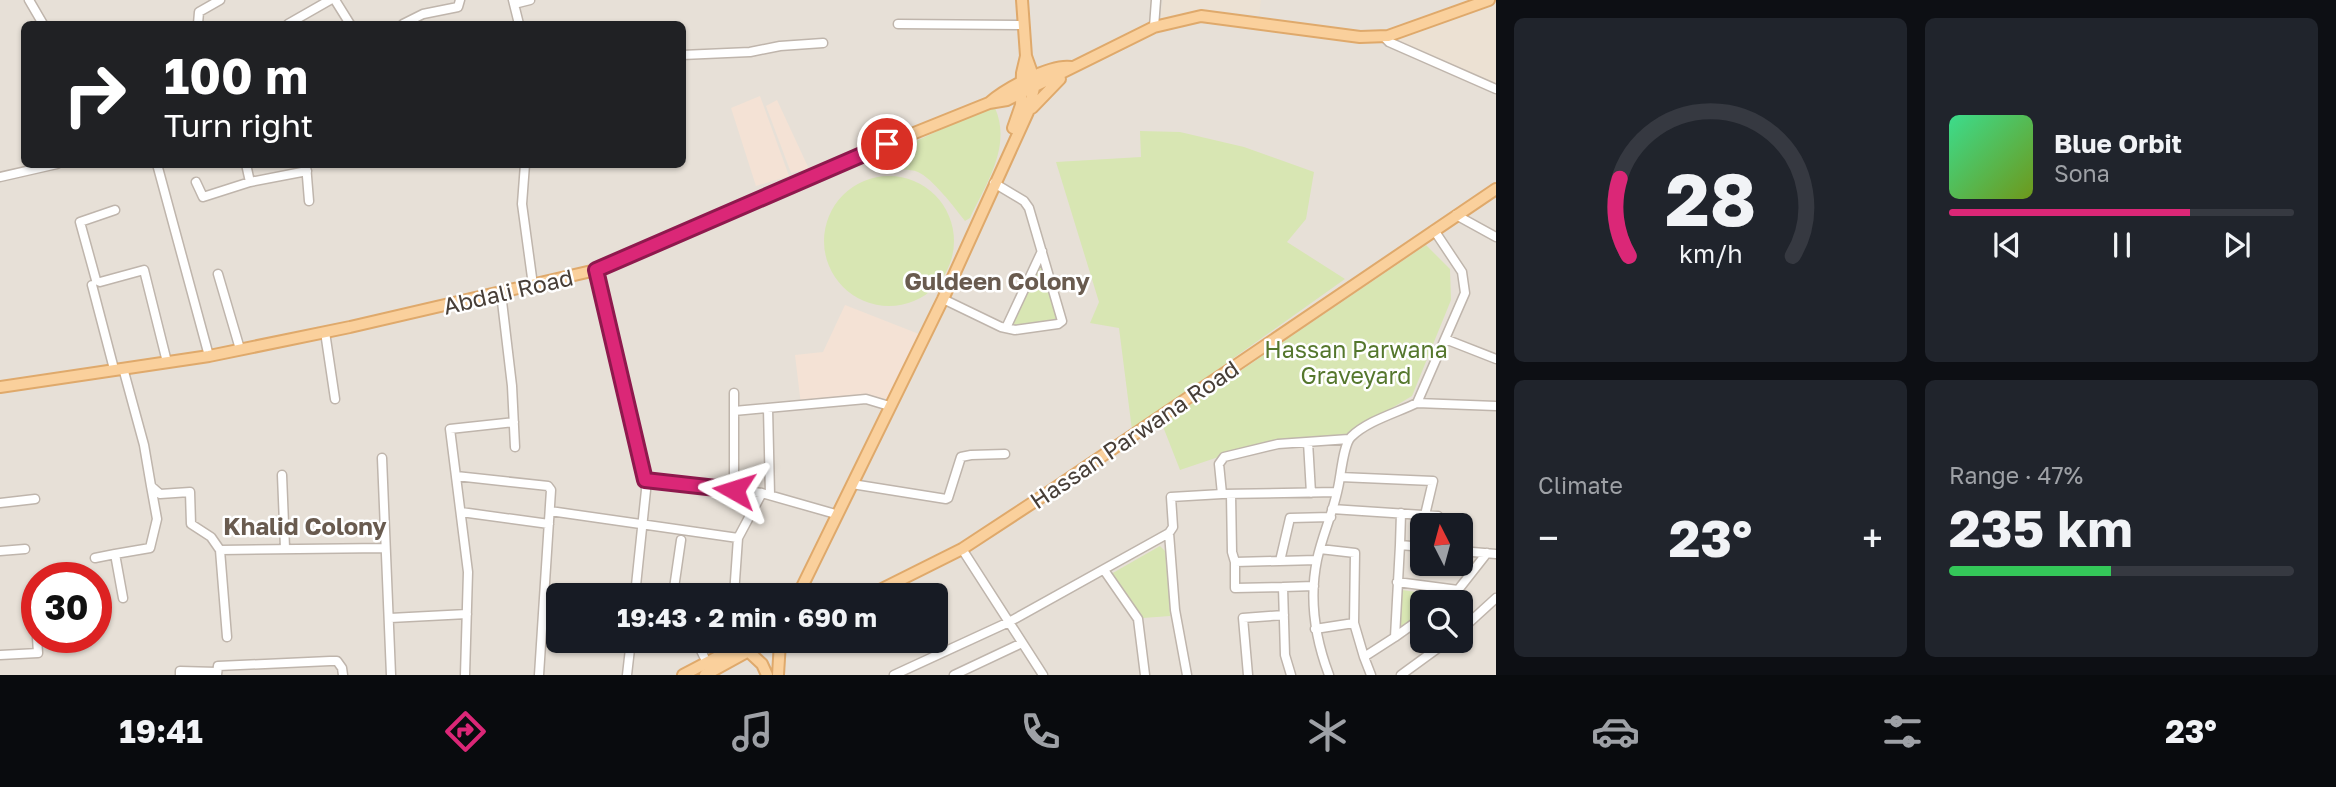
<!DOCTYPE html>
<meta charset="utf-8">
<style>
:root{--surface:#171b24;--page:#20242c;--text:#f1f3f6;--muted:#9ea1a6;--line:#363941;--accent:#db2777}
body{margin:0;font-family:"Golos Text",sans-serif;background:var(--page);color:var(--text);height:100vh;display:flex;flex-direction:column;font-size:26px;white-space:nowrap}
*{box-sizing:border-box;margin:0}
p{font-size:23px;color:var(--muted)}
.icon{flex:none;width:38px;height:38px;fill:none;stroke:currentColor;stroke-width:2;stroke-linecap:round;stroke-linejoin:round}
.map{position:relative;flex:1;overflow:hidden}
.sheet{display:flex;flex-direction:column;gap:18px;padding:18px;background:#0d0f14;width:840px}
.sheet>*{flex:none}
.guide{position:absolute;left:21px;top:21px;width:665px;height:147px;border-radius:10px;box-shadow:0 2px 5px #0004;background:#202124;color:#fff;overflow:hidden}
.needle{width:46px;rotate:354deg}
.tools{position:absolute;left:1410px;top:513px;display:grid;gap:14px}
.tools a{display:grid;place-items:center;width:63px;height:63px;border-radius:10px;background:var(--surface);box-shadow:0 2px 5px #0004;font-size:35px}
.speed{position:absolute;left:21px;top:562px;display:flex;gap:14px;font-size:35px;font-weight:700;text-align:center}
.speed>*{display:grid;place-content:center;width:91px;height:91px;border-radius:50%;background:var(--surface);box-shadow:0 2px 5px #0004;line-height:1}
.speed .limit{border:10px solid #d22;background:#fff;color:#111}
.pin{position:absolute;display:grid;place-items:center;width:60px;height:60px;color:#fff;margin:-30px;border:4px solid #fff;border-radius:50%;box-shadow:0 2px 7px #0007}
.me{position:absolute;width:77px;margin:-38px;rotate:276deg;stroke-linejoin:round;filter:drop-shadow(0 0 5px #0008)}
.turn{display:flex;align-items:center;gap:24px;height:147px;padding:0 28px;font-size:32px}
.turn .icon{width:91px;height:91px;stroke-width:2.5}
.turn b{display:block;font-size:49px;line-height:60px}
.big{font-size:52px;font-weight:700;line-height:1.1}
.sheet .widget{flex:1;display:flex;flex-direction:column;justify-content:center;gap:10px;min-width:0;padding:0 24px;border-radius:10px;background:var(--page)}
.sheet .dial{align-items:center;gap:0}
.dial svg{height:182px;overflow:visible;fill:none;stroke:var(--line);stroke-width:7;stroke-linecap:round;text-anchor:middle}
.dial text{fill:var(--text);stroke:none}
.song{display:flex;align-items:center;gap:21px}
.cover{width:84px;height:84px;border-radius:10px;background:linear-gradient(135deg,hsl(150 70% 55%),hsl(80 70% 35%))}
.played{height:7px;border-radius:4px;background:linear-gradient(90deg,var(--accent) 70%,var(--line) 70%)}
.keys{display:flex;justify-content:space-around;direction:ltr}
.heat{display:flex;justify-content:space-between;align-items:center;font-size:38px;direction:ltr}
.charge{height:10px;border-radius:5px;background:linear-gradient(90deg,#34c759 47%,var(--line) 0)}
.sheet .tiles{flex:1;display:grid;gap:18px;grid-template-columns:repeat(2,1fr)}
.trip{position:absolute;left:546px;top:583px;width:402px;height:70px;border-radius:10px;background:var(--surface);box-shadow:0 2px 5px #0004;font-weight:700;line-height:70px;text-align:center}
.dock{display:flex;height:112px;justify-content:space-around;align-items:center;background:#090b0e;color:var(--muted)}
.dock .icon{width:49px;height:49px}
.dock .current{color:var(--accent)}
.dock b{font-size:32px;color:var(--text)}
main{display:flex;flex:1;min-height:0}
.map>svg:first-child{display:block}
.residential{fill:#e7e0d7;fill-rule:evenodd}
.commercial{fill:#f4e2d5}
.education{fill:#ece1d3}
.green{fill:#d8e6b3}
.lines{fill:none;stroke-linecap:round;stroke-linejoin:round}
.minor-casing{stroke:#bfb5ac;stroke-width:11}
.major-casing{stroke:#dfa96b;stroke-width:14}
.minor{stroke:#fff;stroke-width:8}
.major{stroke:#fad09c;stroke-width:10}
.route-casing{stroke:#8e194d;stroke-width:18}
.route{stroke:#db2777;stroke-width:12}
.labels{text-anchor:middle;dominant-baseline:central;stroke-width:5;stroke-linejoin:round;paint-order:stroke}
.street-label{font-size:23px;fill:#473e37;stroke:#fff}
.park-label{font-size:23px;fill:#55772d;stroke:#fff}
.neighbourhood-label{font-size:24px;font-weight:bold;fill:#695b4f;stroke:#fff}
</style>
<main>
<div class="map">
<svg width="1496" height="675" viewBox="0 0 1496 675">
<rect width="100%" height="100%" fill="#f4efe9"/>
<!-- residential -->
<path class="residential" d="M0,0H1496V675H0ZM24,24H682V164H24ZM1423,525H1461V564H1423ZM37,578H96V637H37ZM558,595H936V640H558ZM1423,602H1461V640H1423Z"/>
<!-- commercial -->
<path class="commercial" d="M760,96L789,176L756,186L731,108Z
M777,100L809,169L791,173L766,106Z
M845,305L924,336L889,406L866,399L801,405L795,355L823,352Z"/>
<!-- education -->
<path class="education" d="M1163,0H1261L1259,15L1205,10L1160,19Z
M1496,5V88L1395,41Z"/>
<!-- green -->
<path class="green" d="M995,108C1012,146 986,184 970,218L965,221C955,208 932,178 918,172C901,166 891,176 869,163L985,109Z
M1140,131L1180,132L1244,147L1314,172L1306,219L1287,242L1345,279L1132,430L1119,328L1090,323L1099,302L1056,162L1141,157Z
M824 241a65 65 0 1 1 130 0a65 65 0 1 1-130 0Z
M1426,245L1450,269L1451,300L1412,396L1345,436L1248,447L1180,470L1162,424Z
M1042,251L1062,316L1058,324L1006,328Z
M1160,546L1167,553L1170,616L1143,618L1111,574Z
M1402,590L1443,596V600L1423,602V614L1400,629Z"/>
<g class="lines">
<!-- minor casing -->
<g class="minor-casing">
<path id="minor" d="M29,0L43,24
M335,0L350,24
M513,0L519,24
M514,4L530,0
M198,24L199,12L220,0
M288,24L330,0
M403,24L423,14L458,7L460,0
M898,24L1024,25
M1154,27L1156,0
M1384,37L1389,42L1496,89
M682,55L750,52L780,46L823,43
M157,164L209,356
M246,164L250,182
M306,164L309,201
M525,164L522,204L533,285
M0,177L57,164
M196,182L203,197L250,182L307,171
M115,210L80,222L96,280L100,282L144,270L167,362
M1456,215L1496,237
M596,270L644,475L646,490L635,595
M218,274L240,349
M92,285L114,369
M501,293L512,386L515,447
M943,299L1001,327L1015,330L1058,324L1062,321L1029,208L1024,201L994,183
M1006,328L1042,251
M325,332L335,399
M1445,339L1496,359
M123,368L144,445L151,486L160,494L190,492L191,524L211,537L220,550L227,637
M734,393V490
M1417,403L1496,406
M768,408L770,495
M734,411L866,399L886,405
M1308,442L1311,493
M382,458L391,675
M282,475L285,548
M456,476L548,486L551,490L539,675
M1340,477L1433,481L1425,515
M644,480L762,493L832,513
M852,484L946,499L948,498L961,457L971,455L1005,454
M1222,494L1337,492
M1231,494L1232,552L1235,562
M0,503L35,499
M1332,509L1438,516
M550,511L738,538
M461,512L549,524
M1400,545L1401,513
M962,549L1043,675
M1320,549L1355,553L1354,623L1364,657L1395,637L1400,545L1423,547
M220,550L385,548
M0,551L25,549
M1461,551L1496,554
M95,558L115,554
M1280,561L1290,518L1331,517
M1104,570L1138,619L1145,675
M1397,582L1458,590L1487,553
M1283,587L1235,588V562L1317,560
M673,595L681,540
M734,595L738,538L762,493
M123,598L115,554L150,548L157,519L151,486
M36,599L37,624
M1443,602L1458,590
M390,618L467,614
M1315,629L1354,623
M1461,630L1496,598
M1395,637L1423,617
M696,640L707,663
M0,655L38,653L37,637
M1364,657L1371,675
M180,675V671L217,672
M217,675L218,666L330,661H337L342,668L343,675
M465,675L468,572L450,429L514,422
M627,675L631,640
M894,675L1009,622L1169,533
M954,675L1022,643
M1187,675L1175,610L1169,533L1173,527L1171,497L1222,494L1219,464L1224,457L1278,444L1349,439
M1248,675L1243,618L1284,615
M1291,675L1285,655L1283,587L1314,586
M1329,675C1315,638 1309,599 1317,560C1322,536 1333,513 1338,488C1341,476 1343,445 1351,437C1367,421 1396,413 1417,403L1465,293L1462,272L1434,230
M1401,675L1449,640"/>
</g>
<!-- major casing -->
<g class="major-casing">
<path id="major" d="M989,103C1005,89 1050,64 1071,67
M1032,108L1060,79
M1013,128L1021,105L1022,73L1026,56
M0,387L209,356L350,327L596,270L887,144L989,103L1007,100L1154,27L1201,16L1360,37L1388,36L1489,0
M798,595L943,299L1028,112L1034,88L1031,70L1026,56L1022,0
M870,595L962,549L1052,490L1496,189
M748,651L762,664L767,675
M683,675L750,640
M705,675L765,642
M778,675L780,642"/>
</g>
<!-- minor -->
<use href="#minor" class="minor"/>
<!-- major -->
<use href="#major" class="major"/>
</g>
<g class="lines">
<!-- route casing -->
<g class="route-casing">
<path id="route" d="M734,490L645,480L596,270L887,144"/>
</g>
<!-- route -->
<use href="#route" class="route"/>
</g>
<g class="labels">
<!-- street labels -->
<g class="street-label">
<text transform="translate(508 291) rotate(-13)">Abdali Road</text>
<text transform="translate(1134 434) rotate(-34)">Hassan Parwana Road</text>
</g>
<!-- park labels -->
<g class="park-label">
<text x="1356" y="349">Hassan Parwana<tspan x="1356" dy="26">Graveyard</tspan></text>
</g>
<!-- neighbourhood labels -->
<g class="neighbourhood-label">
<text x="997" y="280">Guldeen Colony</text>
<text x="305" y="525">Khalid Colony</text>
</g>
</g>
</svg>
<div class="tools">
<a><svg class="needle" viewBox="-14 -14 28 28"><path d="M0-13l5 13h-10z" fill="#e53935"/><path d="M0 13l5-13h-10z" fill="#9ea1a6"/></svg></a>
<a><svg class="icon" aria-label="search" viewBox="0 0 24 24"><circle cx="10" cy="10" r="6"/><path d="M15 15l6 6"/></svg></a>
</div>
<div class="speed"><div class="limit">30</div></div>
<div class="pin" style="left:887px;top:144px;background:#d93025"><svg class="icon" aria-label="arrive" viewBox="0 0 24 24"><path d="M6 21V4h12l-3 4 3 4H6"/></svg></div>
<svg class="me" style="left:734px;top:490px" viewBox="-20 -20 40 40"><path d="M0-17L14 15 0 8-14 15z" fill="#db2777" stroke="#fff" stroke-width="4"/></svg>
<div class="trip">19:43 · 2 min · 690 m</div>
<div class="guide">
<div class="turn"><svg class="icon" aria-label="right" viewBox="0 0 24 24"><path d="M7 20v-9h11M14 6l5 5-5 5"/></svg><div><b>100 m</b>Turn right</div></div>
</div>
</div>
<section class="sheet">
<div class="tiles">
<div class="widget dial"><svg viewBox="0 0 100 80">
<path d="M14 69A42 42 0 1 1 86 69"/>
<path d="M14 69A42 42 0 0 1 10 35" stroke="#db2777"/>
<text x="50" y="56" font-size="32" font-weight="700">28</text>
<text x="50" y="72" font-size="11">km/h</text>
</svg></div>
<div class="widget">
<div class="song"><i class="cover"></i><div><b>Blue Orbit</b><p>Sona</p></div></div>
<div class="played"></div>
<div class="keys"><svg class="icon" aria-label="previous" viewBox="0 0 24 24"><path d="M18 5L8 12l10 7zM5 5v14"/></svg><svg class="icon" aria-label="pause" viewBox="0 0 24 24"><path d="M8 5v14M16 5v14"/></svg><svg class="icon" aria-label="next" viewBox="0 0 24 24"><path d="M6 5l10 7-10 7zM19 5v14"/></svg></div>
</div>
<div class="widget"><p>Climate</p>
<div class="heat"><a>−</a><b class="big">23°</b><a>+</a></div>
</div>
<div class="widget"><p>Range · 47%</p><b class="big">235 km</b><div class="charge"></div></div>
</div>
</section>
</main>
<nav class="dock">
<b>19:41</b>
<svg class="icon current" aria-label="directions" viewBox="0 0 24 24"><path d="M12 3l9 9-9 9-9-9zM9 14v-3h6M13 9l2 2-2 2"/></svg>
<svg class="icon" aria-label="music" viewBox="0 0 24 24"><path d="M9 18V5l10-2v13"/><circle cx="6" cy="18" r="3"/><circle cx="16" cy="16" r="3"/></svg>
<svg class="icon" aria-label="phone" viewBox="0 0 24 24"><path d="M5 4h4l2 5-3 2q2 4 5 5l2-3 5 2v4C11 20 4 13 5 4z"/></svg>
<svg class="icon" aria-label="climate" viewBox="0 0 24 24"><path d="M12 3v18M4 7l16 10M4 17L20 7"/></svg>
<svg class="icon" aria-label="car" viewBox="0 0 24 24"><path d="M5 17H2v-5l4-1 3-4h7l3 4 3 1v5h-3M9 17h6M6 11h13"/><circle cx="7" cy="17" r="2"/><circle cx="17" cy="17" r="2"/></svg>
<svg class="icon" aria-label="filters" viewBox="0 0 24 24"><path d="M4 7h16M4 17h16"/><circle cx="9" cy="7" r="2"/><circle cx="15" cy="17" r="2"/></svg>
<b>23°</b>
</nav>
